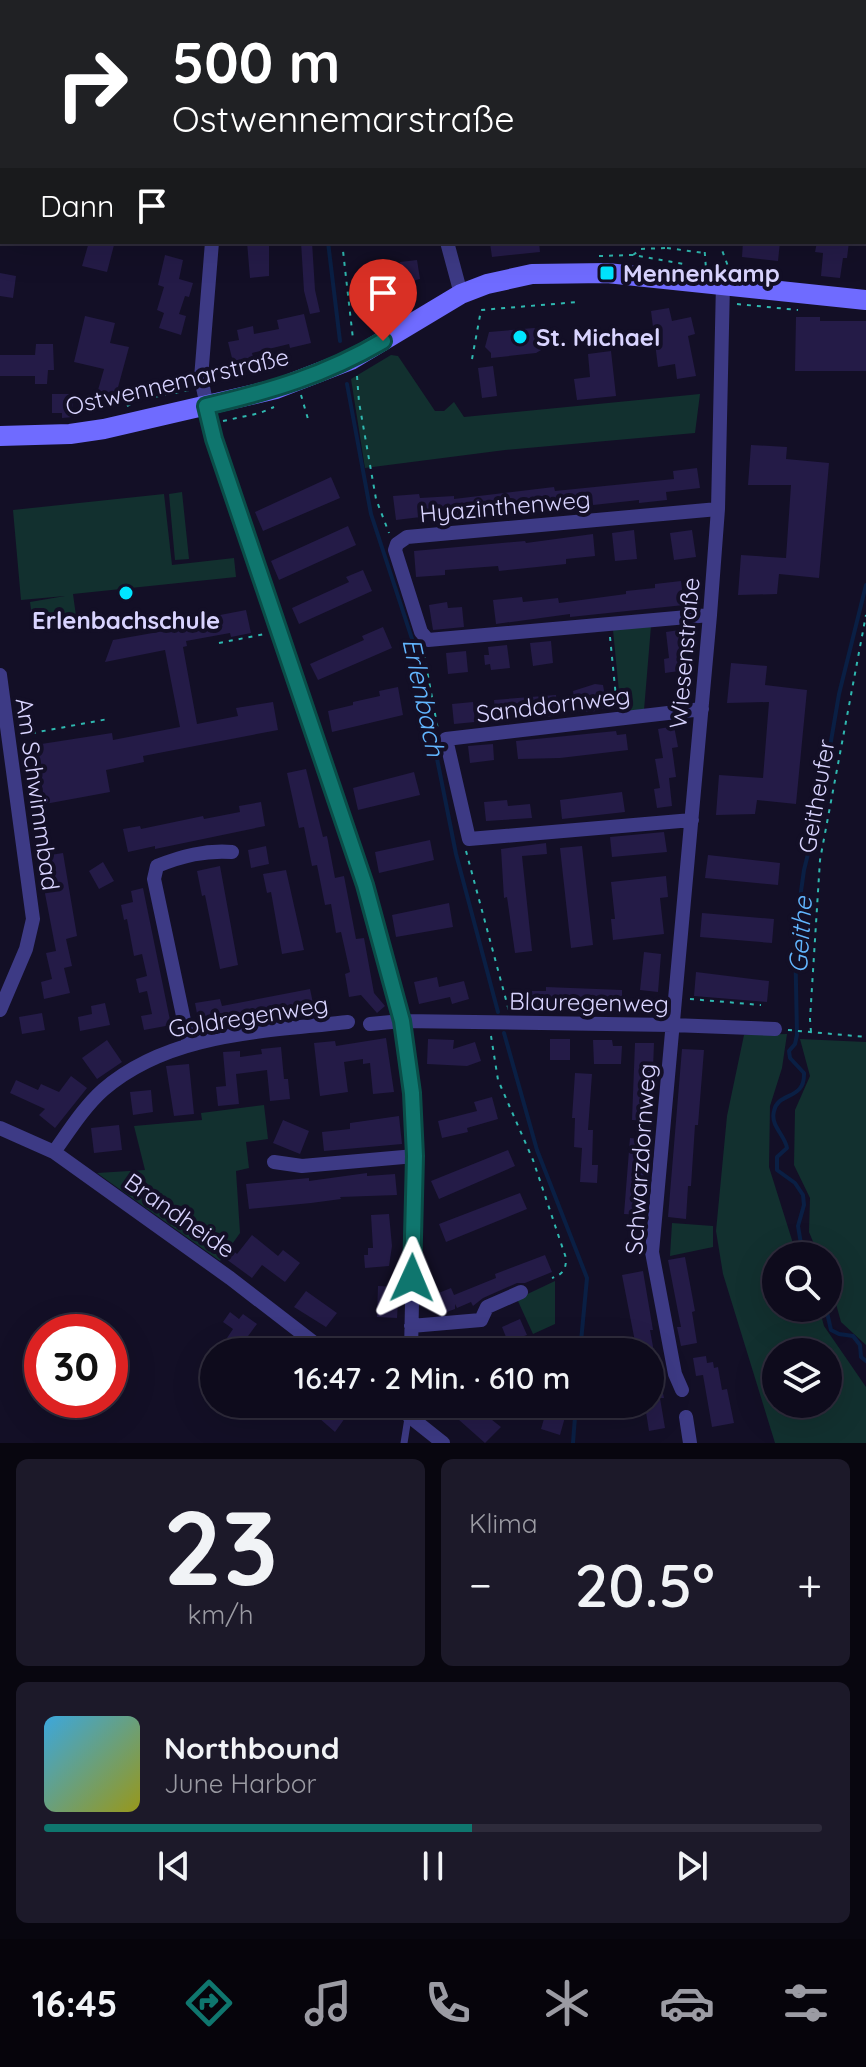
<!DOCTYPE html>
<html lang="de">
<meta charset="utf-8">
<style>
:root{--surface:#0e0b1c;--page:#1c1929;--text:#f1f3f6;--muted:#9b9ba3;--line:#2e2b3b;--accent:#0f766e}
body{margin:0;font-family:Quicksand,sans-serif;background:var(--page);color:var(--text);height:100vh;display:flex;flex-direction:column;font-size:30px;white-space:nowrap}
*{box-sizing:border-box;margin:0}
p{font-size:26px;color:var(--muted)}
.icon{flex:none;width:44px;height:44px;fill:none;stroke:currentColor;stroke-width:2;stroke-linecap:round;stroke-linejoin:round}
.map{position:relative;height:1443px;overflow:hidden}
.side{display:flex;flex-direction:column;gap:16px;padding:16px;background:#08060f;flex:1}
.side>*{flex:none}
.hud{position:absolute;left:0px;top:0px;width:866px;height:244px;box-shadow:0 8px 32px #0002,0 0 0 2px var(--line);background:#202124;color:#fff;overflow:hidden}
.buttons{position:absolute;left:762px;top:1242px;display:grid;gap:16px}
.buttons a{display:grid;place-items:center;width:80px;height:80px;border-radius:50%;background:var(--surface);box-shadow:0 8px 32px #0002,0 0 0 2px var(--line);font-size:40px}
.speed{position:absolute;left:24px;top:1314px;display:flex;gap:16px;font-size:40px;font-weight:700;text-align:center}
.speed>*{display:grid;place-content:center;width:104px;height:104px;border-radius:50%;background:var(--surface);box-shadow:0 8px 32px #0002,0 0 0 2px var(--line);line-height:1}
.speed .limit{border:12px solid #d22;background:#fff;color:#111}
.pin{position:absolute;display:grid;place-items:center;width:68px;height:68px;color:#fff;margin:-82px -34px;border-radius:50% 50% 50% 0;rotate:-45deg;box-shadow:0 0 8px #0007}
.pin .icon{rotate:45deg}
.me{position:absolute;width:88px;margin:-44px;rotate:1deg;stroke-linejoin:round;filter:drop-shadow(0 0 6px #0008)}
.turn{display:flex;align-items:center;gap:28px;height:168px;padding:0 40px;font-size:36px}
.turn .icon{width:104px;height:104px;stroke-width:2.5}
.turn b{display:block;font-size:56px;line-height:68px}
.then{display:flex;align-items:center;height:76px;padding:0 40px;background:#0003;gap:16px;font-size:30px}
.big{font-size:60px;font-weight:600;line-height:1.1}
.side .widget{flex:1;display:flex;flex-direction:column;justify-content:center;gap:12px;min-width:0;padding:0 28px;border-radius:12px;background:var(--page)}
.side .dial{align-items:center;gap:0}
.dial b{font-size:104px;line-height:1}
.song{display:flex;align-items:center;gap:24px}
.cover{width:96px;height:96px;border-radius:12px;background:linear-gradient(135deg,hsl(200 70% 55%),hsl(60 70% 35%))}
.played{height:8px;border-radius:4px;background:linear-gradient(90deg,var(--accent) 55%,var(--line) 55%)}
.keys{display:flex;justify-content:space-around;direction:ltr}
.heat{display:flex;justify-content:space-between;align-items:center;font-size:44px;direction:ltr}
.side .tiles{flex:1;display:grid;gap:16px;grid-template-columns:1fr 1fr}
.widget:last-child{grid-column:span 2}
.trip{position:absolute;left:200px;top:1338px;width:464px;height:80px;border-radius:40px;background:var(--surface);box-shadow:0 8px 32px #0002,0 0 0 2px var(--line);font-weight:600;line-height:80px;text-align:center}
.menu{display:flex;height:128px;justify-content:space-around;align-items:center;background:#06040b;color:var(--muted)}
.menu .icon{width:56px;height:56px}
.menu .current{color:var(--accent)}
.menu b{font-size:36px;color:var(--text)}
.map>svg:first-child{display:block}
.green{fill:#12302f;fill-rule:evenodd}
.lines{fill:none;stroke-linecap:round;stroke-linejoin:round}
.stream{stroke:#0a1f44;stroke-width:4}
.building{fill:#241b47}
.path{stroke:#2fb8b0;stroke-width:2;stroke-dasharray:4 6;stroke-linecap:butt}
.lane{stroke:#3d3a85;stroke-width:7}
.street{stroke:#3d3a85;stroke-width:14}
.secondary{stroke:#6f6bff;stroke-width:20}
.route-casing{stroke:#0a4d48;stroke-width:20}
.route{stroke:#0f766e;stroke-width:14}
.poi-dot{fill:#00e5ff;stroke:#130f26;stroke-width:3}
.labels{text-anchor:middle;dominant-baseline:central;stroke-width:8;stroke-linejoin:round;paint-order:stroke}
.poi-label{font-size:24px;font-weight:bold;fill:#d9d4ff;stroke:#130f26;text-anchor:start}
.street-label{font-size:24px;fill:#d9d4ff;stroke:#130f26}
.water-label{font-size:26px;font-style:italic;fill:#62b6ff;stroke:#130f26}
</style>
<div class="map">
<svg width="866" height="1443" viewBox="0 0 866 1443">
<rect width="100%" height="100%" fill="#130f26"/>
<!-- green -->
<path class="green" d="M391,355L398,356L435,411H444L454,402L464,417L700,394L695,433L505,450L365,468L351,379Z
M182,492L189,559L175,560L169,494Z
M164,494L172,565L234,558L236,577L73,594L76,616L33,624L30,602L65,596L21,600L13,510Z
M651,626L644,710L621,712L613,630Z
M787,1034L782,1068L770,1106L769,1167L797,1256H776V1308H819L824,1326L866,1387V1443H775L723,1274L716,1231L727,1116L744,1035ZM776,1352H828V1404H776Z
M800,1039L866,1042V1345L841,1322L828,1275V1256H819L809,1232L810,1198L794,1165L795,1110L810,1076Z
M264,1105L268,1139L246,1142L249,1168L236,1171L240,1233L220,1261L97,1173L145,1170L134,1126L202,1120L201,1113Z
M672,1223L713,1226V1247L670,1256Z
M555,1281V1324L533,1334L517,1299Z"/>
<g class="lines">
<!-- stream -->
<path class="stream" d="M345,2V0
M328,242L340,341
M347,384L371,514L415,648L456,854L498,1012
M504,1033L537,1150L587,1278L580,1352
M803,1256L798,1226L804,1205L803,1195L795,1183L777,1170V1157L787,1148C785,1135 770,1126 774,1111C778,1091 805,1101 804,1073L790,1058L789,1051L795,1044L797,1035L795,934L804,870L820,806L839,694L866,585
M826,1308L831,1330L839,1334L853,1336L860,1345L861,1357L866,1361
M573,1443L576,1404"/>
</g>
<!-- building -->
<path class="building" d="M89,242L114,245L107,272L82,266Z
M247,242H269V276L250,278Z
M301,242H312L315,290L320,312L310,314L304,291Z
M539,242L540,252L492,257L490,243Z
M743,242H780L778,261L742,257Z
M817,242H849L847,258H843L840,278L821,276L823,253L815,252Z
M165,255L183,260L179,279L193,283L189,297L185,296L179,314L186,316L181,335L159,328L164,313L157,310L164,287L158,285Z
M417,260L420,279L400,284V288L372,294L370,279L401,270L400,262Z
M0,273L16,276L13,298L0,296Z
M669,308L672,321L691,317L695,334L688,336L696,376L677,379L675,364L658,367L651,311Z
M304,314L311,343L290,348L289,344L252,353L253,357L233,362L228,342L239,340L237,330L253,326L254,334L279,329L277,320Z
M85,316L115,323L110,343L129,347L114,402L96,397L104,369L74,362Z
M796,317H820V321H866V371H795Z
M534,328L548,333L551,338L548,346L536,353L491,358V353L485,347L489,332Z
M36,344H53L54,370H48L47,384H35V376H0V355H35Z
M611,351L616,396L577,400L574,379L590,377L588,354Z
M493,366L497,396L482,398L478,368Z
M52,394H72L73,417L62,418V413H52Z
M751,445L787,447L786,459L829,463L819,578L779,574L777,594L738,595L741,555L786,558L791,485H748Z
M697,468L700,488L666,492L667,500L639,503V500L465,519L430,520L429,516L396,520L393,496L419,494L420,498L454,496V499L554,487L555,491L674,479L673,471Z
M331,477L340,498L263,531L255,512Z
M348,526L356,545L279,580L271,561Z
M634,530L637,559L615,561L612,533Z
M692,530L696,557L674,560L670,533Z
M593,534L595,556L566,559V564L499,571L498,566L471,568L445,570V575L416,577L414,551L525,541L526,543Z
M363,570L372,591L299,624L292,608L349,582L346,577Z
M681,581L684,605L570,617V614L496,624L493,600L522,597L523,602L558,598L559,603L626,594V591L655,588V584Z
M447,602L448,608L462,607L464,627L433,630L429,605Z
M246,610L251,633L231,637L230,633L186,641L187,646L183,647L197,724L238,716L236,708L273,702L278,730L143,756L144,762L106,770L110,792L45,804L35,745L112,733L113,740L180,727L165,650L105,662L113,640L164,631L163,626Z
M383,627L392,648L318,680L310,664L364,640L362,636Z
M686,629L688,644L683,645L686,670L665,673L664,659L669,658L666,632Z
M551,641L553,663L533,666L530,643Z
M507,645L510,668L491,670L490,664L485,665L484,655H489L488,647Z
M466,651L468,672L448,674L446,653Z
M731,663L767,666L765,685L807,690L796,804L757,800L755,814L716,815L719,775L763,778L769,702L727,703Z
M595,684L603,685L607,707L592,712L576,711L573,691Z
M398,687L403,715L332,732L328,711L353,705V702L380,696L379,691Z
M556,695L558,716L496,720L494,700Z
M473,702L475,722L454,724L452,704Z
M674,726L678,747L672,748L676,777L669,778L672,806L657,808L654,789L660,788L655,759L663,758L658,729Z
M616,731L617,735L626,734L628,750L560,758L518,759L516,741Z
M493,744L494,760L470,763L468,746Z
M306,769L323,837L327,836L335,878L344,876L356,939L364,938L374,993L385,1006L377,1013L361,995L349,997L345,974L350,972L341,932L336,933L331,904L325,905L317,865L312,866L304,827L299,828L287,773Z
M414,772L420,795L358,810L353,788Z
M622,792L625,812L562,819L560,800Z
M507,800L508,806L530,804L532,818L486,821L484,802Z
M261,802L265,826L155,849V846L128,852L123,829L140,826L141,829L203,816L204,819L240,812L239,806Z
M664,832L667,852L612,857L610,837Z
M430,840L434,860L379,873L375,852Z
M546,843L547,854L522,856L532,951L515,953L507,897L504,898L501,849Z
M266,846L269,864L251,868L248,850Z
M582,846L593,945L571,948L560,848Z
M63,853L77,936L66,939L72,966L64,968L70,993L44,999L41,982L52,979L46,953L56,951L38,857Z
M708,855L780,863L778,885L705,878Z
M103,862L114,881L99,889L89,871Z
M220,866L238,965L220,969L205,895L202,896L197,871Z
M286,870L304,950L282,954L271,892L267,893L263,874Z
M666,876L668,897L660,898L664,934L613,940L611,919H615L611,882Z
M143,888L171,1025L144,1030L141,1016L152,1014L147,991L139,993L136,979L147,976L142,954L134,956L127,919L124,920L121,905L133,902L131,891Z
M449,903L453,927L396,937L392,915Z
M702,913L774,919L772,943L700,937Z
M644,952L661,954L658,992L640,990Z
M696,972L769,981L767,1002L694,996Z
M437,977L439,987L464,981L469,999L452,1004L450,997L419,1004L414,982Z
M546,987L622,990V1007L515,1008V991H546Z
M310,989L314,1008L236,1023L234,1017L199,1024L195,1003L220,999L222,1006Z
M105,1003L110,1025L80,1031L78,1017L92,1014L91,1006Z
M42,1013L45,1030L22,1034L19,1017Z
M386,1038L394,1092L373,1094L370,1063L363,1064V1059L344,1062L348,1092L320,1096L314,1043L335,1041L336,1046Z
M428,1039L454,1040L453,1049L475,1042L481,1061L467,1066L427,1064Z
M550,1039H570V1060H550Z
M107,1040L122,1062L97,1079L82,1058Z
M593,1040H612L613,1046H622L621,1064H594Z
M635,1043H654L651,1121L632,1120Z
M281,1047L284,1079H288L290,1099L270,1101L267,1070L236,1074L239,1104L218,1106L216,1087L226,1086L223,1052L240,1051V1057L262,1054L261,1049Z
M682,1049L704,1050L698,1125H695L691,1186H688L686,1219L668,1217Z
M189,1064L194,1114L174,1116L166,1066Z
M575,1073L592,1074L588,1130H593L592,1165H598L597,1183L580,1182L582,1148L574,1147L575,1118H572Z
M71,1076L87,1088L55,1128L39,1115L45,1109L10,1093L16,1080L38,1090L41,1084L59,1092Z
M151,1090L153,1112L133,1115L130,1092Z
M492,1097L498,1119L467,1128L468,1132L442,1138L438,1121L477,1111L474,1102Z
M399,1116L402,1144L324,1151L322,1132L350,1129V1123Z
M283,1120L309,1131L300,1154L273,1143Z
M119,1125L122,1150L94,1153L91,1128Z
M630,1138L647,1140L641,1215L624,1214Z
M508,1150L515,1166L439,1199L431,1181Z
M367,1173V1176L395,1174L397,1195L340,1197L341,1199L311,1203L249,1209L246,1184L309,1178V1181Z
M520,1193L527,1209L446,1242L439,1224Z
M389,1214L392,1246L389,1266L365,1268L364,1255H368V1248H373L371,1215Z
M252,1235L278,1256L283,1250L300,1263L285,1282L262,1265L252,1278L226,1259L232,1250L237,1254Z
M545,1255L552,1272L525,1283H517L483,1298L473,1306L471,1302L457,1308L455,1304V1309L444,1313L436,1294L451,1288L454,1295L496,1278L495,1274Z
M685,1257L695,1311L692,1312L697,1343L681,1346L677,1327H681L668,1260Z
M643,1271L653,1330H650L654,1352H637L622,1275Z
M378,1286L399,1287L397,1318L377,1317Z
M306,1291L337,1313L326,1327L294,1307Z
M230,1312L239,1319L243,1314L257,1324L240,1347L227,1338L233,1329L223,1322Z
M520,1319L527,1335L508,1342L502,1327Z
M655,1355L664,1398H660L665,1428L649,1431L646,1412L650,1411V1356Z
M706,1356L707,1363L713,1362L714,1368L718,1367L722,1390L727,1389L734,1423L712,1427L703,1375L696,1376L693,1358Z
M329,1404H355L335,1432L319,1418Z
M441,1404H465L479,1415L482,1412L501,1427L485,1443Z
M548,1405L567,1410L560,1435L541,1429Z"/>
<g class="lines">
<!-- path -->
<path class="path" d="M356,2L357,0
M342,242L353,339
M704,242L706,269
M719,242L729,269
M667,248L704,253
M633,255L641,249L666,248L670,242
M599,256L633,255L684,264
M737,304L798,310
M472,359L481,310L578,302
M357,376L359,402L376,499L389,533
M301,395L308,419
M127,406L138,400L190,390
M223,421L260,413L274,407
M610,637L617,707
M219,643L265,634
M424,654L438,730
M22,735L108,719
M466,851L509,1011
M690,999L761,1005
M788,1030L866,1037
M811,1032L810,1019L820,860L866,615
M491,1036L498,1080L533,1160L566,1258C566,1270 563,1274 552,1278"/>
<!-- lane -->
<path class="lane" d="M404,1443L408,1418"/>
<!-- street -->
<path class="street" d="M254,2V0
M463,2V0
M687,2V0
M817,2V0
M864,152L866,150
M212,242L201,378L214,439L365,885L402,1021L412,1093L415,1156L411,1352
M447,242L461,294
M710,615L428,640L421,632L395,550L397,544L407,537L718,509
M0,675L33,919L26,949L0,1010
M692,820L469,839L446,739L702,709
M370,1024L402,1021L672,1025L775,1029
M189,1044L154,879L157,866C182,856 205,850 232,852
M0,1128L54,1152L230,1278L326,1352
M54,1152C69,1131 84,1107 103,1090C170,1032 264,1032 348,1022
M274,1162L302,1166L415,1156
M411,1326L481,1320L487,1307L521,1292
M682,1390L675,1374L652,1252L710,615L718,509L723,283
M394,1404L443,1443
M686,1417L690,1443"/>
<!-- secondary -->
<path class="secondary" d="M0,436L70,434L104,429L276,389L351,360L461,294L487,284L532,274L607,273L866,300"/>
</g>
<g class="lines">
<!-- route casing -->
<g class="route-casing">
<path id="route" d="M383,341C325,375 271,391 206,406L214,439L365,885L402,1021L412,1093L415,1156L412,1278"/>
</g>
<!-- route -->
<use href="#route" class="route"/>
</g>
<!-- markers -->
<g class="poi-dot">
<rect x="599" y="265" width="16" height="16" rx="4"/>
<circle cx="520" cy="337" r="8"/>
<circle cx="126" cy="593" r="8"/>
</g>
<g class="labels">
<!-- poi labels -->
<g class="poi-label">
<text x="623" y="273">Mennenkamp</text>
<text x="536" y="337">St. Michael</text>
<text x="126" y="620" text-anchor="middle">Erlenbachschule</text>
</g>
<!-- street labels -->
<g class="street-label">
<text transform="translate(177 381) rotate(-13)">Ostwennemarstraße</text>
<text transform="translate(505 506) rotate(-5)">Hyazinthenweg</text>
<text transform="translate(684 653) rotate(-85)">Wiesenstraße</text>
<text transform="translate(553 704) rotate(-7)">Sanddornweg</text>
<text transform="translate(38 794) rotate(82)">Am Schwimmbad</text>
<text transform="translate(816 796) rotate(-80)">Geitheufer</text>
<text transform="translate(589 1002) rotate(1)">Blauregenweg</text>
<text transform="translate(248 1016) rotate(-9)">Goldregenweg</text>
<text transform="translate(640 1159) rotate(-86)">Schwarzdornweg</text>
<text transform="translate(180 1215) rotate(35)">Brandheide</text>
</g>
<!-- water labels -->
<g class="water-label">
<text transform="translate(424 697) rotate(78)">Erlenbach</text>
<text transform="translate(800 935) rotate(-86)">Geithe</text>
</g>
</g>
</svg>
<div class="buttons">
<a><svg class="icon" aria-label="search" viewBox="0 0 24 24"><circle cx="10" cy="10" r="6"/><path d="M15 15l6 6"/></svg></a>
<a><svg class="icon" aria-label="layers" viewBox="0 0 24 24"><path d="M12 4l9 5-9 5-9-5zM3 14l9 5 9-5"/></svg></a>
</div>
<div class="speed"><div class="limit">30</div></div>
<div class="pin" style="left:383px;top:341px;background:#d93025"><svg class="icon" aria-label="arrive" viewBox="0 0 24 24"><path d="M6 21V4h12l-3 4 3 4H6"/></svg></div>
<svg class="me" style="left:412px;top:1278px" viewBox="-20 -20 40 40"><path d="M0-17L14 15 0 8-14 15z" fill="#0f766e" stroke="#fff" stroke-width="4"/></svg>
<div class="trip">16:47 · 2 Min. · 610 m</div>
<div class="hud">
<div class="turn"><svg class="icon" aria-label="right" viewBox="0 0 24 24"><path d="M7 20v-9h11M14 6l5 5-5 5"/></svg><div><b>500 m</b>Ostwennemarstraße</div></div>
<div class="then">Dann<svg class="icon" aria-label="arrive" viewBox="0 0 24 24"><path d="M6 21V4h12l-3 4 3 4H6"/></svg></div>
</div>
</div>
<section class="side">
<div class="tiles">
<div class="widget dial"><b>23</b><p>km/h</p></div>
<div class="widget"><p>Klima</p>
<div class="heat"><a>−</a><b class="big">20.5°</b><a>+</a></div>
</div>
<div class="widget">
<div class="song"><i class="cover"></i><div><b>Northbound</b><p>June Harbor</p></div></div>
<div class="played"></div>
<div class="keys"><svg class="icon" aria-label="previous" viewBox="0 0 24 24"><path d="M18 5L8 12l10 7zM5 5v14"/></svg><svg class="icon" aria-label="pause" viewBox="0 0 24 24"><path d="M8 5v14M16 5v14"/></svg><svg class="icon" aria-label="next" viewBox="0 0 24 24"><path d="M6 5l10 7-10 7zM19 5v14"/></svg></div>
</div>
</div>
</section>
<nav class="menu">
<b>16:45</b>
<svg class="icon current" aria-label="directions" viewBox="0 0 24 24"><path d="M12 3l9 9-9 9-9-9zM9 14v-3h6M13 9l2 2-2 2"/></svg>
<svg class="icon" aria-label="music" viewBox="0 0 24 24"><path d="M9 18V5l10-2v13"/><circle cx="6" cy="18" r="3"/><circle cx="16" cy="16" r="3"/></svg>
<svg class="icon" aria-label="phone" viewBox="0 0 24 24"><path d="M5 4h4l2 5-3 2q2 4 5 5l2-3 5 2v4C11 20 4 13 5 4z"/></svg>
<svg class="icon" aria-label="climate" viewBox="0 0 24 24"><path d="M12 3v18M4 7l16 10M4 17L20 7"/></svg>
<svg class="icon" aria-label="car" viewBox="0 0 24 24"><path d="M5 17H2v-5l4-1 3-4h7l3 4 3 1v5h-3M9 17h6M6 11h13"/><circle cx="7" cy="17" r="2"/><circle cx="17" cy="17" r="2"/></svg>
<svg class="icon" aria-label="filters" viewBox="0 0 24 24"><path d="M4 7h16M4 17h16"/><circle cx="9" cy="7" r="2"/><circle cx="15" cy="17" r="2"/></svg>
</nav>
